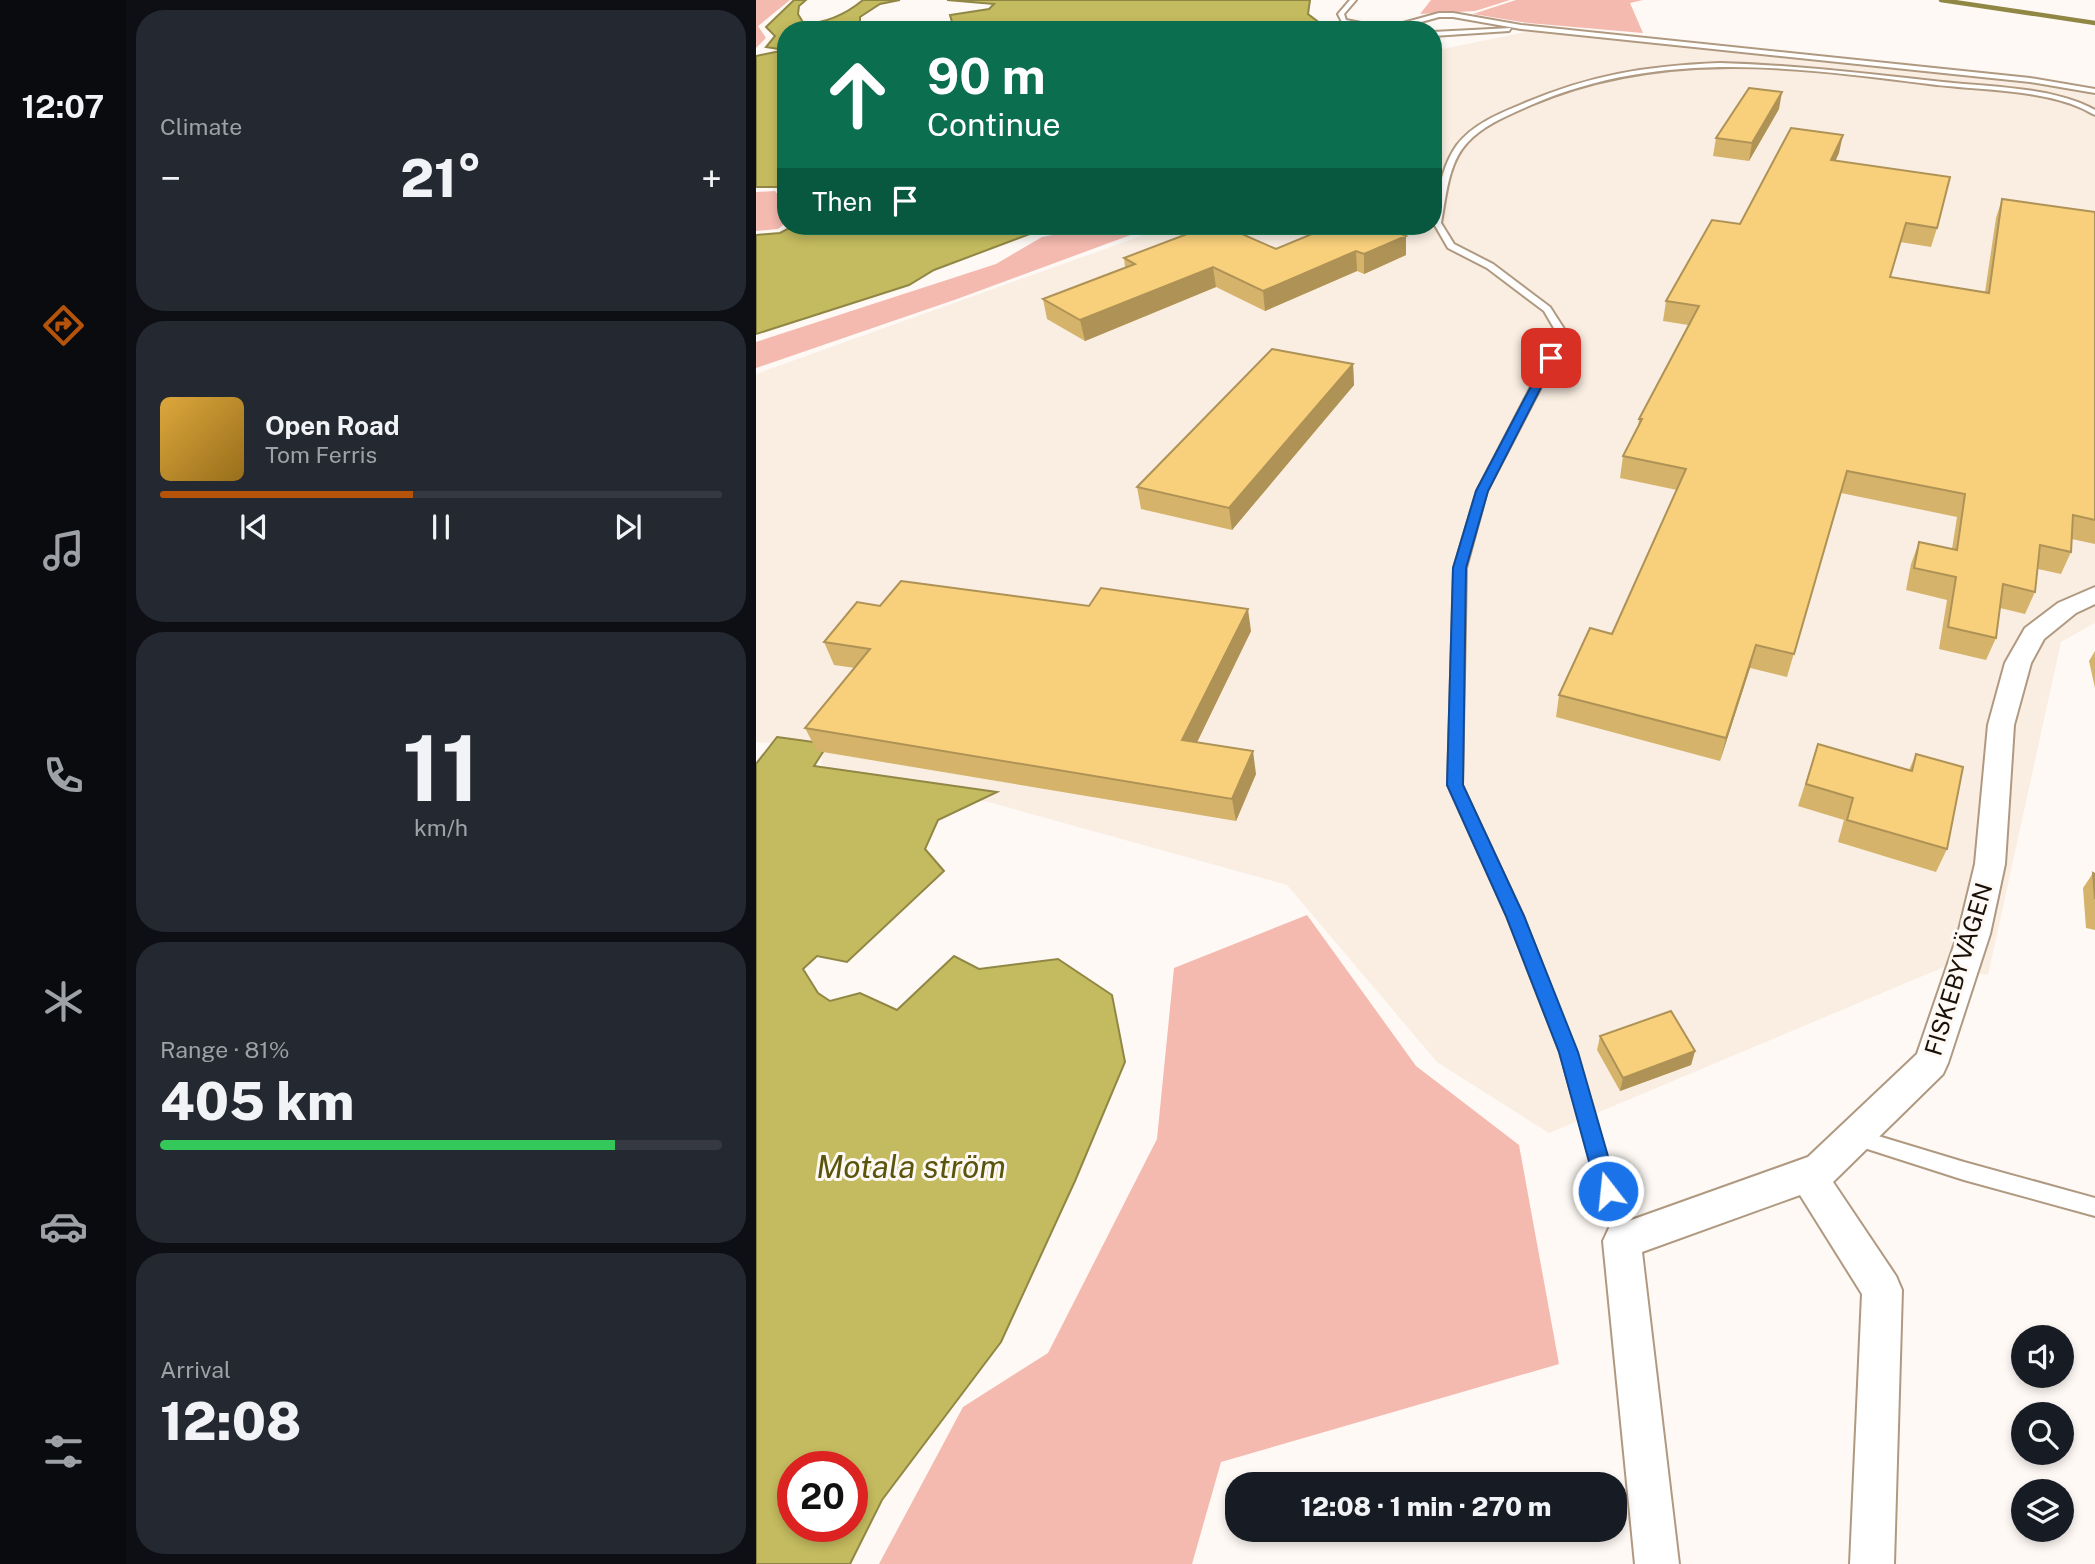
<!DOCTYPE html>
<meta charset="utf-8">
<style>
:root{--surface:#171b24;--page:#242831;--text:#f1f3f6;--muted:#9ea1a6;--line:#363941;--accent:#b45309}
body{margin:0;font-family:"Public Sans",sans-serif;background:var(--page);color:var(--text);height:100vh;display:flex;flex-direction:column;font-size:26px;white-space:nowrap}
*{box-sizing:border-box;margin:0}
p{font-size:23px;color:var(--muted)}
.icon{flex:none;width:38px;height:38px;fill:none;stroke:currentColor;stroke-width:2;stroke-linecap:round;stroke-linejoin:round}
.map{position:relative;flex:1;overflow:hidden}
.panel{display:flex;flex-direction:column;gap:10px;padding:10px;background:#0d0f14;width:630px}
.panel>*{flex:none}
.hud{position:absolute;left:21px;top:21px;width:665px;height:214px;border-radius:28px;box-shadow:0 4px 10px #0003;background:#0b6e4f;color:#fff;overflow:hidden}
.buttons{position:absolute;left:1255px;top:1325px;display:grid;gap:14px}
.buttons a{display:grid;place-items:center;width:63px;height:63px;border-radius:50%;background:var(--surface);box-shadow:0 4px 10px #0003;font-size:35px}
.speed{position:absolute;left:21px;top:1451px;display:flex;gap:14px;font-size:35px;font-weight:700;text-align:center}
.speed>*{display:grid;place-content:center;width:91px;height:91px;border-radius:50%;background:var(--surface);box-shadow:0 4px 10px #0003;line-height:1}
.speed .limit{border:10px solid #d22;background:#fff;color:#111}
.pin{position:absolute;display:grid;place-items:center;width:60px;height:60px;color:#fff;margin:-30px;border-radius:14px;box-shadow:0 4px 10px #0006}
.me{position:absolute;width:77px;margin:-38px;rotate:344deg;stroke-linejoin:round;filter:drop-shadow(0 0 5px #0008)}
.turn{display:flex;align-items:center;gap:24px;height:147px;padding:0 35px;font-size:32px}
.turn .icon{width:91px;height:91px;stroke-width:2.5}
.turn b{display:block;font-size:49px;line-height:60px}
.then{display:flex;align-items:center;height:66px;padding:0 35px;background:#0003;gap:14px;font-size:26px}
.big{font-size:52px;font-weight:800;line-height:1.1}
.panel .card{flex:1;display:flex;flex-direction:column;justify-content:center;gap:10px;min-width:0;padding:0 24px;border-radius:28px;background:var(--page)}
.panel .dial{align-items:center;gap:0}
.dial b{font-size:91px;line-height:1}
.song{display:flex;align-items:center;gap:21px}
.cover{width:84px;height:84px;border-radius:10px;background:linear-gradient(135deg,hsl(40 70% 55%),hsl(40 70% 35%))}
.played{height:7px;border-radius:4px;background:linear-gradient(90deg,var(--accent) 45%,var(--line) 45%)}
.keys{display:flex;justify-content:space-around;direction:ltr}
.heat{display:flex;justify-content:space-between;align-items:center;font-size:38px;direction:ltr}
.charge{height:10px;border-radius:5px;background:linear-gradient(90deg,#34c759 81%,var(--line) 0)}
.trip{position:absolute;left:469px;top:1472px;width:402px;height:70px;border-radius:28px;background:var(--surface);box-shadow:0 4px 10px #0003;font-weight:800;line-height:70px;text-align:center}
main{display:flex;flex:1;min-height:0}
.menu{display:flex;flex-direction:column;width:126px;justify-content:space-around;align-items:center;background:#090b0e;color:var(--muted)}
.menu .icon{width:49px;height:49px}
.menu .on{color:var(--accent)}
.menu b{font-size:32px;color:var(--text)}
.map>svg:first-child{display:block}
.built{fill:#faeee2}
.green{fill:#f4b9af}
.water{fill:#c4ba5f;stroke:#918745;stroke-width:2;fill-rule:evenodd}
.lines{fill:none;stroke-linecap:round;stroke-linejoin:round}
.stream{stroke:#918745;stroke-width:4.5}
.lane-casing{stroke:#b09981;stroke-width:4}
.street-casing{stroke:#b09981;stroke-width:4}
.lane{fill:#fff;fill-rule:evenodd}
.street{fill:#fff;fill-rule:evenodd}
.wall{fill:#d5b36a}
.shaded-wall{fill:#ae9256}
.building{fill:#f8d07b;stroke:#ae9256;stroke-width:2}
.route{fill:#1a73e8;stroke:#114b97;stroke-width:2}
.labels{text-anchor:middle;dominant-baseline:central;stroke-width:6;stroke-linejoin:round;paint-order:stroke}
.street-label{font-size:24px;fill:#191108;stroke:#fef9f4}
.near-water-label{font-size:32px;font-style:italic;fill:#5b540d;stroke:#fef9f4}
</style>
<main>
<nav class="menu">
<b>12:07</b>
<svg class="icon on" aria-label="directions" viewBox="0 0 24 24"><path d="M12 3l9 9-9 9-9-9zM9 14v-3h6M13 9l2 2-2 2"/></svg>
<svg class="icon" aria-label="music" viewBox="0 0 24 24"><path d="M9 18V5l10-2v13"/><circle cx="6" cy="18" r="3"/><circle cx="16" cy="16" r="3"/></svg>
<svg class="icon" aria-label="phone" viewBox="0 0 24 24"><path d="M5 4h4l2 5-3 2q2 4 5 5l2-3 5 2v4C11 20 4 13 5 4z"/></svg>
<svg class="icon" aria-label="climate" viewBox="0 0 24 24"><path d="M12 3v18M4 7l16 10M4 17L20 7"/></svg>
<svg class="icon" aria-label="car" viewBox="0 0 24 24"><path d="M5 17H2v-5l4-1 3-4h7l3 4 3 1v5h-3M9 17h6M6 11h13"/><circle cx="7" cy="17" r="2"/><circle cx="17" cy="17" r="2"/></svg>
<svg class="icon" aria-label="filters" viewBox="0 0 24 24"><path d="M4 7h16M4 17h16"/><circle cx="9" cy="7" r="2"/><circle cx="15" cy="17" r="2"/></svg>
</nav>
<section class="panel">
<div class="card"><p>Climate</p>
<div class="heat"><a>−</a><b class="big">21°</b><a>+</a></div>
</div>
<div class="card">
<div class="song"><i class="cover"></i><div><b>Open Road</b><p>Tom Ferris</p></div></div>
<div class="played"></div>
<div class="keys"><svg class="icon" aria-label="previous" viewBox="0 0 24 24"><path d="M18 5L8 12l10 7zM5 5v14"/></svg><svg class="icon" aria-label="pause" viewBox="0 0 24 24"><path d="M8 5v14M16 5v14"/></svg><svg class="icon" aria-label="next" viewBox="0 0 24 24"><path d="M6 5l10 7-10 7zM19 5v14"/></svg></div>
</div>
<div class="card dial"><b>11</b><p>km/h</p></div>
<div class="card"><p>Range · 81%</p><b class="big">405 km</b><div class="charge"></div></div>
<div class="card"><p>Arrival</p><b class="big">12:08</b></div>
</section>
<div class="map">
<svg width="1339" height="1564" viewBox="0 0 1339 1564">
<rect width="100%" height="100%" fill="#fef9f4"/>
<!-- built -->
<path class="built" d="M785,29L1324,90L1339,96V623L1305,642L1232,975L1188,967L793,1133L681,1062L531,885L236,803L65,765L67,748L0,742V374L413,226H677V51Z"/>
<!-- green -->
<path class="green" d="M0,0H34L2,26L10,38L0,48Z
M675,0H754L719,11L664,14Z
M760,0H887L874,3L887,33L772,23L717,14Z
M19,191L23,196H30V223L22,229L0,231V192Z
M346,226H399L201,299L0,368V342L240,264L286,237Z
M551,915L660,1066L763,1145L803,1364L465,1462L436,1564H123L207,1407L292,1353L401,1139L418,968Z"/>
<!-- water -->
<path class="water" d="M38,0H50L43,6L42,14L48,24C71,23 90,14 107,0H144L124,4L104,17V23C129,30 168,23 196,22L194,15L233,9L238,4L191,0H554L552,14L573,30H30V193L26,187H0V56L29,50L10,47L19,36L10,27Z
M37,226H295L178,270L153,285L0,334V235L24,233Z
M21,737L72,744L58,766L241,792L182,820L169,849L188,871L91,962L61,956L47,969L62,993L74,1001L104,993L141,1010L198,956L223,969L302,959L356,995L369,1062L319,1181L245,1342L126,1500L94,1564H0V764ZM37,1466H96V1526H37Z"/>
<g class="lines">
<!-- stream -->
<path class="stream" d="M1185,0L1339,23"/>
<!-- lane casing -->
<g class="lane-casing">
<path id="lane" d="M594,0H600L588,14L590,20L620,26L647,23L683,13H697L765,25L1274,78L1339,89V93L1274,82L765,29L697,17H683L647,27L620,30L586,22L582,14Z
M755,28L753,31L677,36V32Z
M964,63C1039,65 1113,74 1187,82C1234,87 1298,87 1339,110V115C1334,113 1330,110 1325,108C1284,89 1218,90 1173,84C1036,67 905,49 775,105C753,115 727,125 711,143C692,163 690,197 685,223L698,244L737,264L794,307L812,335L731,491L710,568L706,785L767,916L820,1052L875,1241L873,1248L866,1250L859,1248L857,1241L804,1052L751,916L692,785L698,568L721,491L802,335L788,311L731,268L692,248L677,222C682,196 685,167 701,145C716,125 742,114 764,105C833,75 889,66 964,63Z
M1099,1129L1208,1162L1339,1198V1216L1208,1180L1099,1145L1093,1143L1090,1137L1093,1131Z"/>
</g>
<!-- street casing -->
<g class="street-casing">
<path id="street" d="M1339,587V604L1320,613L1288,639L1275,663L1258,725L1249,864L1234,934L1192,1063L1187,1074L1077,1182L1140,1276L1146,1290L1138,1564H1094L1106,1294L1044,1195L886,1252L923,1564H879L847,1241L853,1228L1052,1157L1161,1054L1202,934L1219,864L1232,725L1249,663L1269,628L1302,603Z"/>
</g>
<!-- lane -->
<use href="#lane" class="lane"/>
<!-- street -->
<use href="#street" class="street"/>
</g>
<!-- wall -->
<path class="wall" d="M1023,109L993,161L957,156L960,138Z
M1083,153L1079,161L1181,228L1175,247L1144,242L1134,277L1229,292L1240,218L1246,199L1339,212V544L1316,539L1315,552L1305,574L1282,569L1279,592L1269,614L1244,608L1240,638L1230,660L1183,649L1191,600L1150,590L1155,564L1163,542L1196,549L1201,517L1085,493L1031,677L994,668L964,761L800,717L803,695L856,634L921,490L864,478L867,456L882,428L883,419L932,325L907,321L910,301L984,224Z
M575,226L650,255L608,274L601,271L509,311L460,287L329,341L291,319L287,299L369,267L368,258L520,249Z
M597,364L598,385L476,530L385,509L381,487Z
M124,606L495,631L441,742L500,774L480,821L61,751L49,728L99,668L78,665L68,642Z
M1339,651V688L1333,661Z
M1062,744L1153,770L1160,754L1191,849L1180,872L1082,842L1088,820L1042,806Z
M1337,873L1339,874V930L1330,928L1327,888Z
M844,1036L939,1051L935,1065L864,1091L841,1050Z"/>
<!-- shaded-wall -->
<path class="shaded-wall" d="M1026,92L1023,109L993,161L996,143Z
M1087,135L1083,153L1071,179L1075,160Z
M650,236V255L608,274V254Z
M600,251L601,271L509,311L507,291Z
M457,267L460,287L329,341L324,320Z
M597,364L598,385L476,530L473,508Z
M492,609L495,631L431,763L426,740Z
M1000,645L994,668L964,761L970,738Z
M497,751L500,774L480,821L476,799Z
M939,1051L935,1065L864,1091L867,1078Z"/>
<!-- building -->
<path class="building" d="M993,88L1026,92L996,143L960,138Z
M1035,128L1087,135L1075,160L1194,177L1181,228L1150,223L1134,277L1233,293L1246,199L1339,212V520L1317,515L1315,552L1284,545L1279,592L1247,584L1240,638L1192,627L1200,577L1158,568L1163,542L1201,550L1209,494L1091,471L1038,654L1000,645L970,738L803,695L834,628L856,634L930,469L867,456L886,419H883L943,306L910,301L956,220L984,224Z
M452,226H468L520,249L575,226H625L650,236L608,254L600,251L507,291L457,267L324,320L287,299L379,264L368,258Z
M516,349L597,364L473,508L381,487Z
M145,581L333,606L345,588L492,609L426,740L497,751L476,799L49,728L114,649L68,642L101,602L124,606Z
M1062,744L1156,771L1160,754L1207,767L1191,849L1091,820L1097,798L1050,784Z
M1337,873L1339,874V899Z
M915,1011L939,1051L867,1078L844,1036Z"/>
<!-- route -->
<path class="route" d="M795,354L800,358L732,491L710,568L707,785L768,916L822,1052L862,1191L859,1198L852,1201L844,1198L841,1191L803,1052L750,916L691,785L697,568L720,491L790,358Z"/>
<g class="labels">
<!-- street labels -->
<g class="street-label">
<text transform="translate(1202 969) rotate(-73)">FISKEBYVÄGEN</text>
</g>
<!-- near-water labels -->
<g class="near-water-label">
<text x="155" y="1166">Motala ström</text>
</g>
</g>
</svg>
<div class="buttons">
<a><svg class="icon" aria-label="sound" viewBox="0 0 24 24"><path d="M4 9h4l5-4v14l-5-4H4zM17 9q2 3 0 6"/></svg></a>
<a><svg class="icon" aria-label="search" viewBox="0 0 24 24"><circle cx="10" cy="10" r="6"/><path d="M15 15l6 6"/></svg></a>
<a><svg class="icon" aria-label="layers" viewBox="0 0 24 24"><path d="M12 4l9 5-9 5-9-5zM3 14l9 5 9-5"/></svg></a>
</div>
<div class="speed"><div class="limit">20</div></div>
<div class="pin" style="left:795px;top:358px;background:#d93025"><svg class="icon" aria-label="arrive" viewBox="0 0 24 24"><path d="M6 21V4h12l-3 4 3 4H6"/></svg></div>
<svg class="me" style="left:852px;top:1191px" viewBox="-20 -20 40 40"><circle r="17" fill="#1a73e8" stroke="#fff" stroke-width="3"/><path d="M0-11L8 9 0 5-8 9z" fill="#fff"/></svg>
<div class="trip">12:08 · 1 min · 270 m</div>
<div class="hud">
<div class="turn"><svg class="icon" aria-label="ahead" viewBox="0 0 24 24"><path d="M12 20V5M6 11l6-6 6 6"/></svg><div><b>90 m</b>Continue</div></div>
<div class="then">Then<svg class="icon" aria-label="arrive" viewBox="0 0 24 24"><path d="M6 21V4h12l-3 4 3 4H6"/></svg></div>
</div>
</div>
</main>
